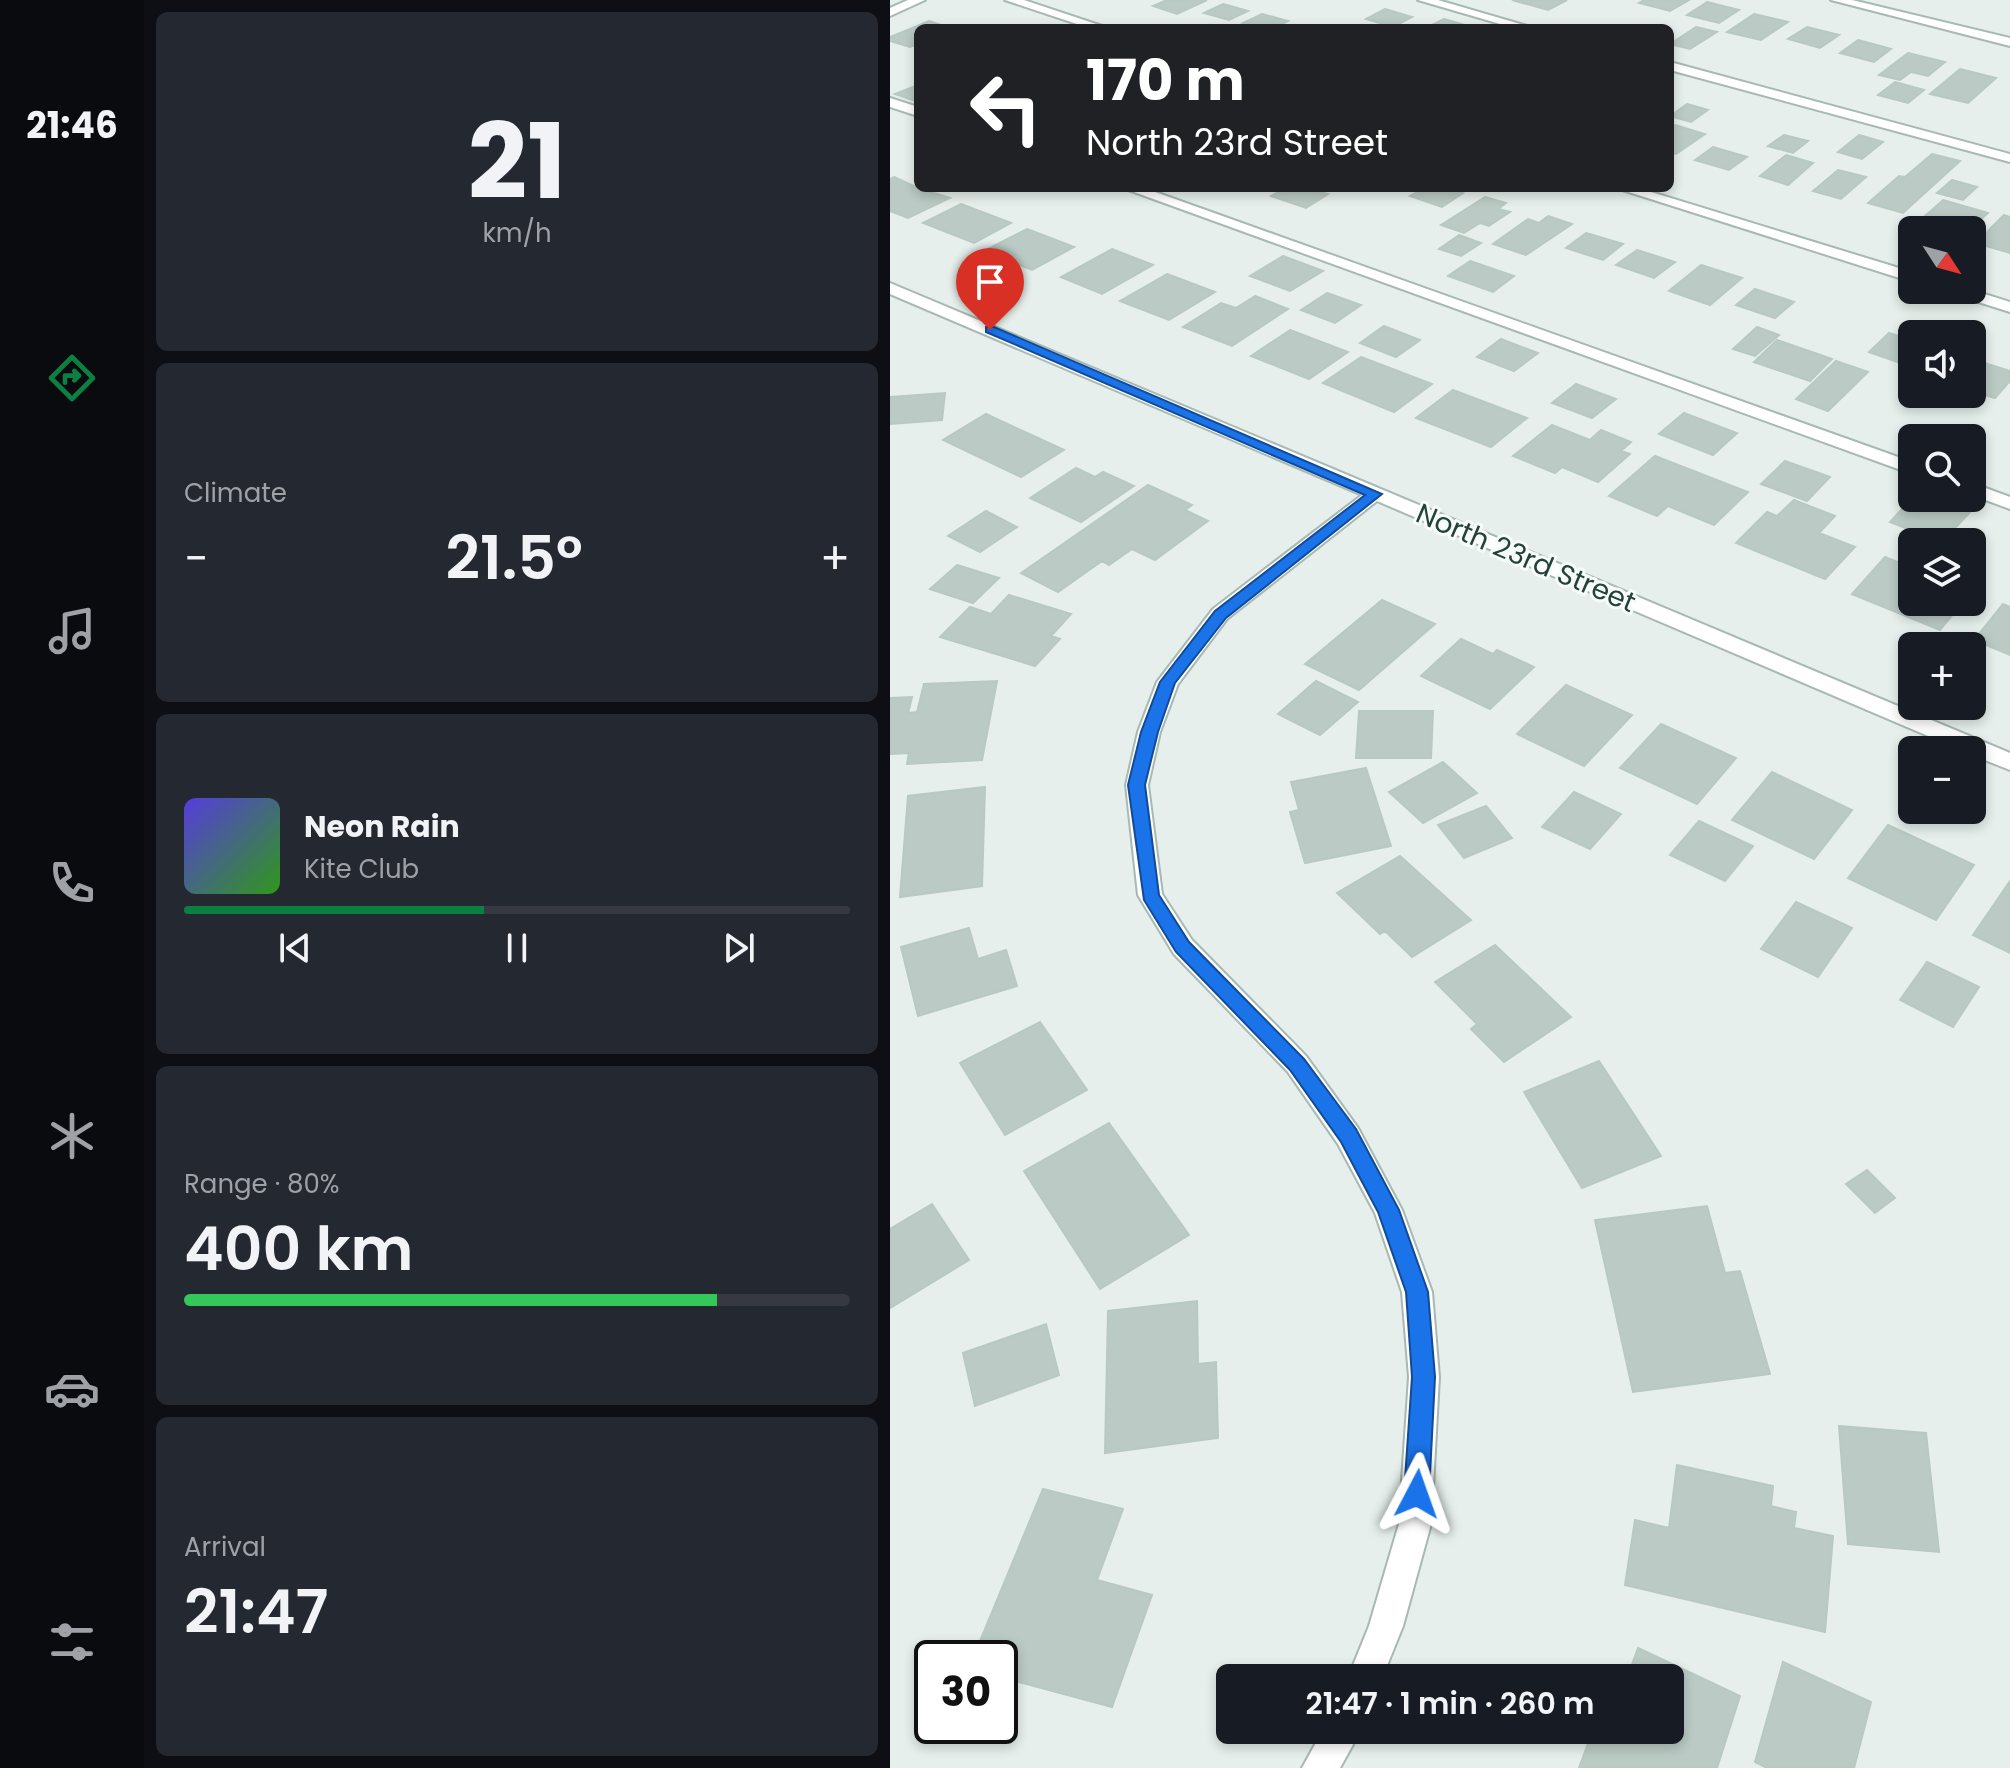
<!DOCTYPE html>
<meta charset="utf-8">
<style>
:root{--surface:#171b24;--page:#242831;--text:#f1f3f6;--muted:#9ea1a6;--line:#363941;--accent:#0b8043}
body{margin:0;font-family:Poppins,sans-serif;background:var(--page);color:var(--text);height:100vh;display:flex;flex-direction:column;font-size:30px;white-space:nowrap}
*{box-sizing:border-box;margin:0}
p{font-size:26px;color:var(--muted)}
.icon{flex:none;width:44px;height:44px;fill:none;stroke:currentColor;stroke-width:2;stroke-linecap:round;stroke-linejoin:round}
.map{position:relative;flex:1;overflow:hidden}
.panel{display:flex;flex-direction:column;gap:12px;padding:12px;background:#0d0f14;width:746px}
.panel>*{flex:none}
.hud{position:absolute;left:24px;top:24px;width:760px;height:168px;border-radius:12px;box-shadow:0 4px 12px #0003;background:#202124;color:#fff;overflow:hidden}
.needle{width:52px;rotate:126deg}
.buttons{position:absolute;left:1008px;top:216px;display:grid;gap:16px}
.buttons a{display:grid;place-items:center;width:88px;height:88px;border-radius:12px;background:var(--surface);box-shadow:0 4px 12px #0003;font-size:40px}
.speed{position:absolute;left:24px;top:1640px;display:flex;gap:16px;font-size:40px;font-weight:700;text-align:center}
.speed>*{display:grid;place-content:center;width:104px;height:104px;border-radius:50%;background:var(--surface);box-shadow:0 4px 12px #0003;line-height:1}
.speed .limit{border:4px solid #111;border-radius:12px;background:#fff;color:#111}
.pin{position:absolute;display:grid;place-items:center;width:68px;height:68px;color:#fff;margin:-82px -34px;border-radius:50% 50% 50% 0;rotate:-45deg;box-shadow:0 0 8px #0007}
.pin .icon{rotate:45deg}
.me{position:absolute;width:88px;margin:-44px;rotate:4deg;stroke-linejoin:round;filter:drop-shadow(0 0 6px #0008)}
.turn{display:flex;align-items:center;gap:28px;height:168px;padding:0 40px;font-size:36px}
.turn .icon{width:104px;height:104px;stroke-width:2.5}
.turn b{display:block;font-size:56px;line-height:68px}
.big{font-size:60px;font-weight:600;line-height:1.1}
.panel .tile{flex:1;display:flex;flex-direction:column;justify-content:center;gap:12px;min-width:0;padding:0 28px;border-radius:12px;background:var(--page)}
.panel .dial{align-items:center;gap:0}
.dial b{font-size:104px;line-height:1}
.song{display:flex;align-items:center;gap:24px}
.cover{width:96px;height:96px;border-radius:12px;background:linear-gradient(135deg,hsl(250 70% 55%),hsl(110 70% 35%))}
.played{height:8px;border-radius:4px;background:linear-gradient(90deg,var(--accent) 45%,var(--line) 45%)}
.keys{display:flex;justify-content:space-around;direction:ltr}
.heat{display:flex;justify-content:space-between;align-items:center;font-size:44px;direction:ltr}
.charge{height:12px;border-radius:6px;background:linear-gradient(90deg,#34c759 80%,var(--line) 0)}
.trip{position:absolute;left:326px;top:1664px;width:468px;height:80px;border-radius:12px;background:var(--surface);box-shadow:0 4px 12px #0003;font-weight:600;line-height:80px;text-align:center}
main{display:flex;flex:1;min-height:0}
.menu{display:flex;flex-direction:column;width:144px;justify-content:space-around;align-items:center;background:#090b0e;color:var(--muted)}
.menu .icon{width:56px;height:56px}
.menu .selected{color:var(--accent)}
.menu b{font-size:36px;color:var(--text)}
.map>svg:first-child{display:block}
.building{fill:#bbcac4;stroke:#b8c9c2;stroke-width:2}
.lines{fill:none;stroke-linecap:round;stroke-linejoin:round}
.lane-casing{stroke:#a8b8b2;stroke-width:4}
.street-casing{stroke:#a8b8b2;stroke-width:4}
.lane{fill:#fff;fill-rule:evenodd}
.street{fill:#fff;fill-rule:evenodd}
.route{fill:#1a73e8;stroke:#114b97;stroke-width:2}
.labels{text-anchor:middle;dominant-baseline:central;stroke-width:6;stroke-linejoin:round;paint-order:stroke}
.street-label{font-size:28px;fill:#24423a;stroke:#f7fbf9}
</style>
<main>
<nav class="menu">
<b>21:46</b>
<svg class="icon selected" aria-label="directions" viewBox="0 0 24 24"><path d="M12 3l9 9-9 9-9-9zM9 14v-3h6M13 9l2 2-2 2"/></svg>
<svg class="icon" aria-label="music" viewBox="0 0 24 24"><path d="M9 18V5l10-2v13"/><circle cx="6" cy="18" r="3"/><circle cx="16" cy="16" r="3"/></svg>
<svg class="icon" aria-label="phone" viewBox="0 0 24 24"><path d="M5 4h4l2 5-3 2q2 4 5 5l2-3 5 2v4C11 20 4 13 5 4z"/></svg>
<svg class="icon" aria-label="climate" viewBox="0 0 24 24"><path d="M12 3v18M4 7l16 10M4 17L20 7"/></svg>
<svg class="icon" aria-label="car" viewBox="0 0 24 24"><path d="M5 17H2v-5l4-1 3-4h7l3 4 3 1v5h-3M9 17h6M6 11h13"/><circle cx="7" cy="17" r="2"/><circle cx="17" cy="17" r="2"/></svg>
<svg class="icon" aria-label="filters" viewBox="0 0 24 24"><path d="M4 7h16M4 17h16"/><circle cx="9" cy="7" r="2"/><circle cx="15" cy="17" r="2"/></svg>
</nav>
<section class="panel">
<div class="tile dial"><b>21</b><p>km/h</p></div>
<div class="tile"><p>Climate</p>
<div class="heat"><a>−</a><b class="big">21.5°</b><a>+</a></div>
</div>
<div class="tile">
<div class="song"><i class="cover"></i><div><b>Neon Rain</b><p>Kite Club</p></div></div>
<div class="played"></div>
<div class="keys"><svg class="icon" aria-label="previous" viewBox="0 0 24 24"><path d="M18 5L8 12l10 7zM5 5v14"/></svg><svg class="icon" aria-label="pause" viewBox="0 0 24 24"><path d="M8 5v14M16 5v14"/></svg><svg class="icon" aria-label="next" viewBox="0 0 24 24"><path d="M6 5l10 7-10 7zM19 5v14"/></svg></div>
</div>
<div class="tile"><p>Range · 80%</p><b class="big">400 km</b><div class="charge"></div></div>
<div class="tile"><p>Arrival</p><b class="big">21:47</b></div>
</section>
<div class="map">
<svg width="1120" height="1768" viewBox="0 0 1120 1768">
<rect width="100%" height="100%" fill="#e6efeb"/>
<!-- building -->
<path class="building" d="M277,0H317L287,14L263,6Z
M622,0H677L658,10Z
M754,0H799L780,11L749,3Z
M817,2L849,10L829,23L797,15Z
M333,4L358,11L339,20L314,13Z
M495,9L522,17L503,27L476,19Z
M372,14L398,21L384,28L353,23Z
M864,14L898,22L871,40L837,32Z
M554,19L578,26L536,28Z
M39,21L60,28H28V44L20,47L0,41V37Z
M806,27L827,32L800,49L780,44Z
M917,27L949,35L930,48L898,39Z
M968,40L1001,49L984,62L950,53Z
M1018,53L1055,62L1038,76L1021,72L1010,80L989,75Z
M1070,69L1106,78L1078,103L1040,94Z
M1005,82L1034,90L1018,103L988,95Z
M28,85V102L5,94Z
M797,104L818,110L801,122L780,116Z
M785,125L815,134L786,154L780,152V128Z
M894,135L918,141L903,153L878,146Z
M969,135L993,142L972,159L948,152Z
M823,147L857,157L839,170L805,160Z
M1042,154L1070,161L1013,213L978,203L1009,176L1015,177Z
M896,155L923,163L898,185L870,176Z
M948,170L976,177L951,199L923,191Z
M4,177L28,188L60,198L18,218L0,211V179Z
M1062,180L1087,187L1073,200L1047,193Z
M395,188H418L438,194L416,208L381,196Z
M534,188H558L573,193L552,207L520,196Z
M595,197L616,203L608,209L620,212L599,226L590,223L574,233L551,225Z
M1053,200L1098,213L1079,230H1048L1026,224Z
M71,204L121,223L84,243L33,223Z
M1114,215L1120,217V253L1086,243Z
M658,216L682,224L636,255L603,244L638,219L649,223Z
M137,229L184,247L142,270L94,251Z
M696,233L733,244L713,260L676,248Z
M569,235L591,243L571,256L549,249Z
M222,249L263,265L212,294L171,277Z
M747,250L785,262L764,278L726,265Z
M393,256L433,271L400,291L360,276Z
M580,261L624,276L603,292L558,276Z
M811,265L852,278L820,305L779,291Z
M277,274L325,292L279,320L230,301Z
M865,289L904,302L885,318L846,305Z
M437,293L471,305L445,323L411,310Z
M365,296L398,309L342,346L293,327L331,303L346,308Z
M494,326L530,340L506,357L470,343Z
M867,327L889,335L865,356L843,349Z
M400,330L458,352L419,379L361,356Z
M999,333L1022,340V367L979,352Z
M611,339L648,353L624,371L587,357Z
M887,340L942,359L920,381L864,362Z
M471,357L542,384L504,412L433,383Z
M1082,359L1120,371V381L1105,398L1082,391Z
M946,361L978,372L938,411L906,399Z
M686,384L726,399L702,418L662,403Z
M563,390L637,418L601,447L526,418Z
M55,393L52,420L0,424V397Z
M794,413L847,433L823,455L769,434Z
M96,414L174,450L131,477L53,440Z
M662,425L700,440L711,430L741,442L731,451L740,454L708,482L672,467L665,473L623,456Z
M765,456L858,492L824,525L778,506L767,516L719,496Z
M895,461L940,477L917,501L871,484Z
M186,468L205,477L213,472L244,486L191,522L140,498Z
M258,485L302,505L295,510L318,521L265,560L242,549L219,565L212,561L168,592L131,573Z
M1022,498H1049L1082,510L1052,542L1000,522Z
M904,500L945,516L929,533L965,547L935,579L846,543L877,512L887,516Z
M96,511L127,527L90,552L58,536Z
M995,557L1022,568V602H1073L1050,630L962,594Z
M67,565L109,578L83,603L40,589Z
M119,595L181,614L161,636L170,639L145,666L50,637L80,607L101,614Z
M492,600L545,624L469,690L415,664Z
M1113,604L1120,607V655L1084,640Z
M571,639L603,654L607,650L644,667L600,709L531,676Z
M107,681L92,760L17,764L19,753L0,754V698L22,697L18,713L27,712L34,684Z
M426,681L468,702L430,735L388,714Z
M676,685L742,715L694,766L627,734Z
M469,711H543L541,758H466Z
M771,724L846,758L807,804L730,768Z
M553,762L587,793L533,823L499,792Z
M476,768L501,846L415,863L400,812L409,810L401,782Z
M882,772L962,810L924,859L842,820Z
M95,787L92,886L10,897L18,796Z
M684,792L731,814L700,849L652,827Z
M596,806L622,838L574,858L548,825Z
M809,821L863,846L835,881L780,855Z
M998,825L1084,865L1046,920L958,878Z
M510,856L581,920L522,957L495,931L490,934L447,893Z
M1120,881V953L1083,935Z
M906,902L962,928L928,977L871,949Z
M79,928L88,959L116,950L127,986L28,1016L11,947Z
M605,945L681,1017L614,1062L581,1029L587,1024L545,982Z
M1037,962L1089,987L1063,1027L1010,1000Z
M150,1022L197,1090L115,1135L70,1063Z
M709,1061L771,1156L692,1188L634,1092Z
M219,1123L299,1235L210,1289L134,1171Z
M977,1170L1005,1198L985,1213L956,1184Z
M42,1204L79,1260L0,1308V1229Z
M817,1206L835,1273L850,1271L880,1374L743,1392L705,1220Z
M307,1301L308,1364L326,1362L328,1438L215,1453L218,1311Z
M156,1324L169,1375L85,1406L73,1353Z
M949,1426L1036,1433L1049,1552L958,1544Z
M787,1465L883,1486L881,1506L906,1512L904,1528L943,1536L935,1632L735,1585L745,1520L779,1528Z
M153,1489L233,1509L207,1580L262,1595L222,1707L110,1677V1658H83Z
M748,1648L850,1696L827,1768H689L703,1730H780V1678H737Z
M893,1662L981,1702L964,1768H877L865,1762Z"/>
<g class="lines">
<!-- lane casing -->
<g class="lane-casing">
<path id="lane" d="M528,0H548L644,28H624Z
M780,62L1120,154V162L780,70Z
M0,98L28,107V116L0,107Z
M233,188H254L1022,462V474Z
M1082,483L1120,497V509L1082,495Z"/>
</g>
<!-- street casing -->
<g class="street-casing">
<path id="street" d="M18,0H35L0,16V8Z
M115,0H134L218,28H199Z
M941,0H962L1120,38V46Z
M726,188H748L1022,272V282Z
M0,283L1120,753V770L1082,755V750H1071L487,501L337,619L288,684L270,732L258,785L272,894L302,940L416,1056L468,1128L512,1210L542,1292L549,1377L541,1524L513,1626L492,1678H458L479,1626L509,1524L519,1377L512,1292L485,1213L448,1144L398,1072L284,954L248,895L236,785L248,732L267,682L323,609L472,495L0,294Z
M1058,290H1082L1120,302V312L1060,293Z
M433,1730H471L450,1768H412Z"/>
</g>
<!-- lane -->
<use href="#lane" class="lane"/>
<!-- street -->
<use href="#street" class="street"/>
</g>
<!-- route -->
<path class="route" d="M96,327H104L492,494L336,618L285,683L268,732L255,785L269,895L299,942L414,1059L466,1129L509,1210L538,1292L545,1377L539,1494L535,1503L527,1507L518,1503L514,1494L522,1377L516,1292L488,1212L451,1142L400,1070L286,952L254,900L238,785L251,732L270,682L325,611L475,495L96,332Z"/>
<g class="labels">
<!-- street labels -->
<g class="street-label">
<text transform="translate(636 558) rotate(23)">North 23rd Street</text>
</g>
</g>
</svg>
<div class="buttons">
<a><svg class="needle" viewBox="-14 -14 28 28"><path d="M0-13l5 13h-10z" fill="#e53935"/><path d="M0 13l5-13h-10z" fill="#9ea1a6"/></svg></a>
<a><svg class="icon" aria-label="sound" viewBox="0 0 24 24"><path d="M4 9h4l5-4v14l-5-4H4zM17 9q2 3 0 6"/></svg></a>
<a><svg class="icon" aria-label="search" viewBox="0 0 24 24"><circle cx="10" cy="10" r="6"/><path d="M15 15l6 6"/></svg></a>
<a><svg class="icon" aria-label="layers" viewBox="0 0 24 24"><path d="M12 4l9 5-9 5-9-5zM3 14l9 5 9-5"/></svg></a>
<a>+</a>
<a>−</a>
</div>
<div class="speed"><div class="limit">30</div></div>
<div class="pin" style="left:100px;top:330px;background:#d93025"><svg class="icon" aria-label="arrive" viewBox="0 0 24 24"><path d="M6 21V4h12l-3 4 3 4H6"/></svg></div>
<svg class="me" style="left:527px;top:1494px" viewBox="-20 -20 40 40"><path d="M0-17L14 15 0 8-14 15z" fill="#1a73e8" stroke="#fff" stroke-width="4"/></svg>
<div class="trip">21:47 · 1 min · 260 m</div>
<div class="hud">
<div class="turn"><svg class="icon" aria-label="left" viewBox="0 0 24 24"><path d="M17 20v-9H6M10 6l-5 5 5 5"/></svg><div><b>170 m</b>North 23rd Street</div></div>
</div>
</div>
</main>
